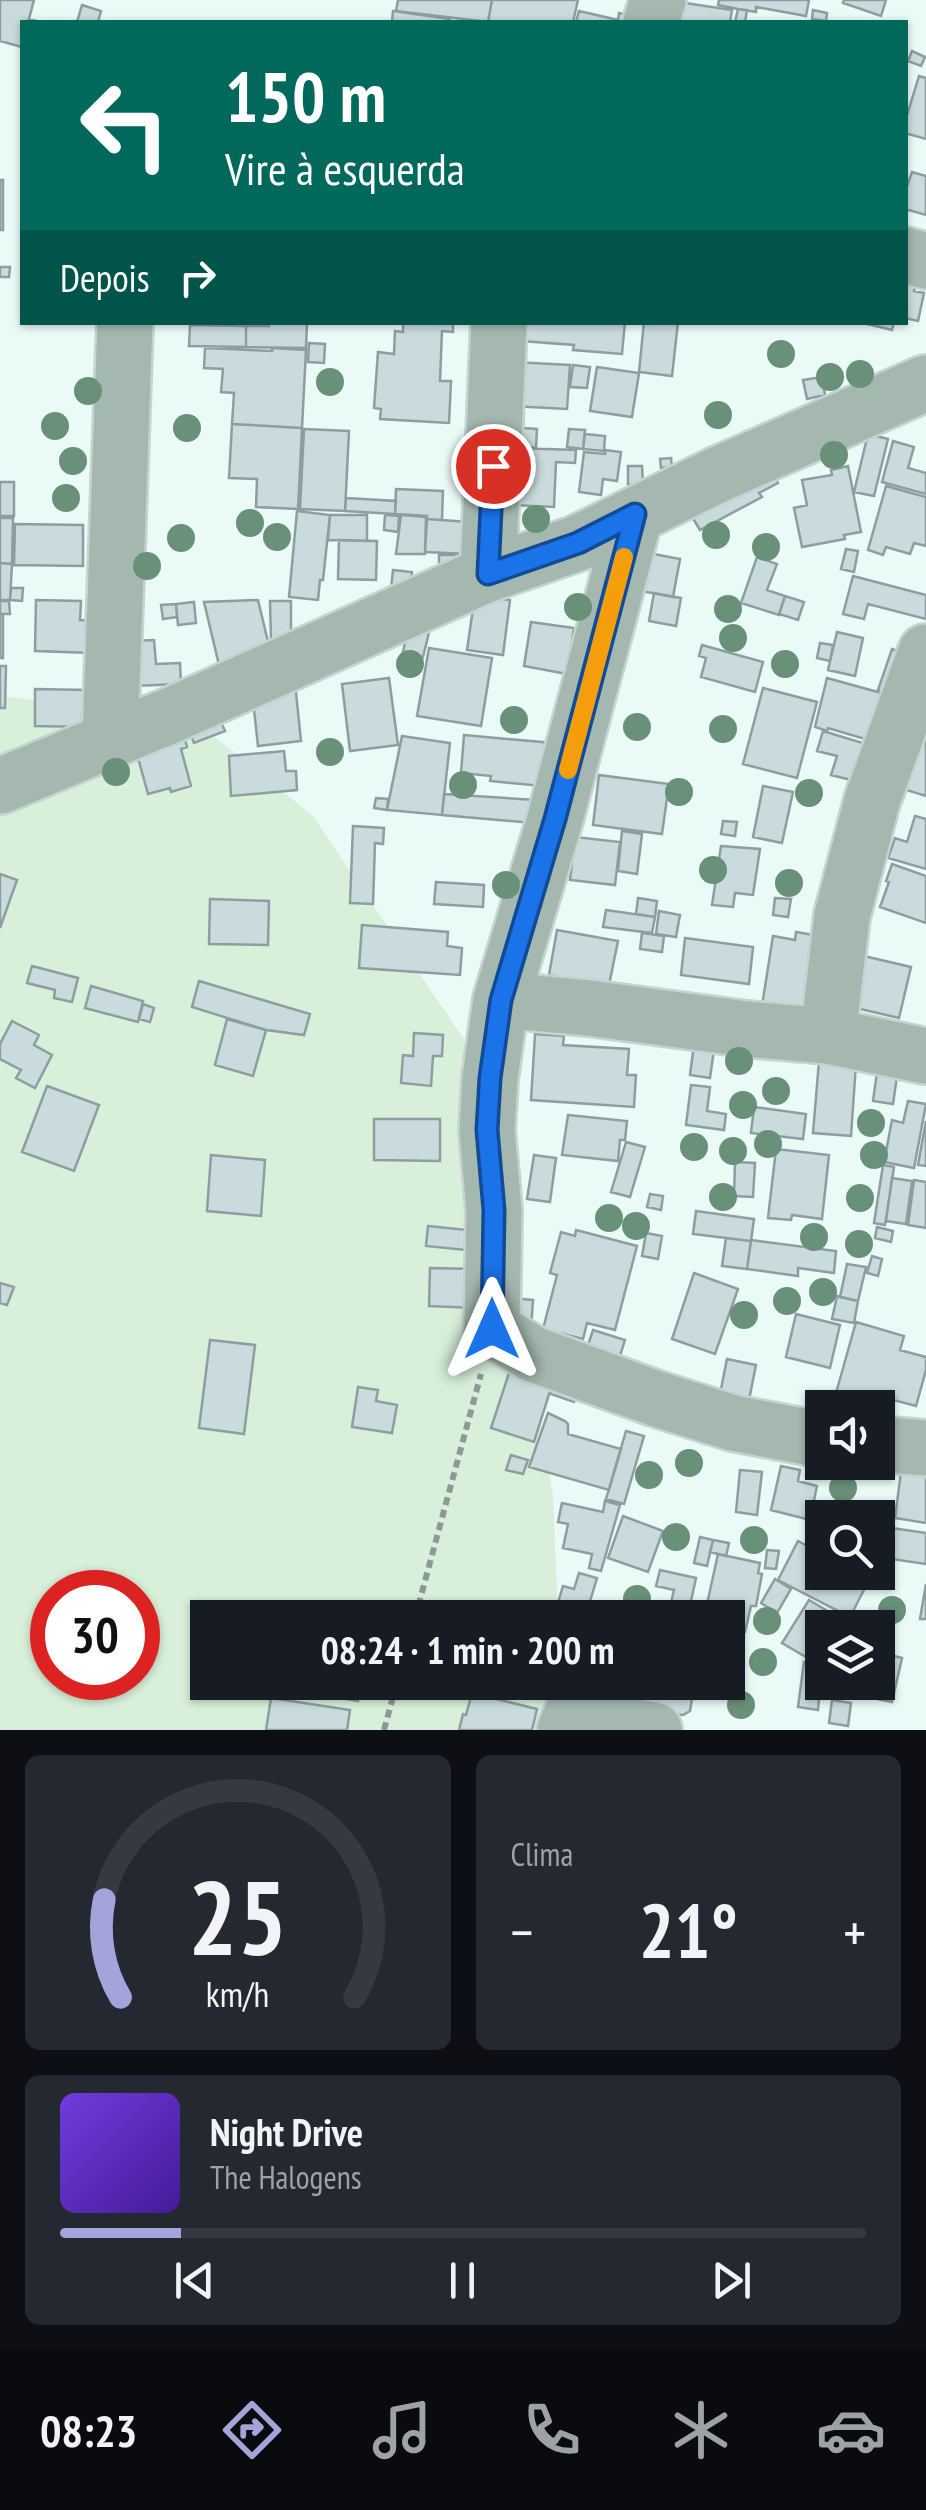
<!DOCTYPE html>
<html lang="pt">
<meta charset="utf-8">
<style>
:root{--surface:#171b24;--page:#242831;--text:#f1f3f6;--muted:#9ea1a6;--line:#363941;--accent:#a2a4da}
body{margin:0;font-family:"PT Sans Narrow",sans-serif;background:var(--page);color:var(--text);height:100vh;display:flex;flex-direction:column;font-size:38px;white-space:nowrap}
*{box-sizing:border-box;margin:0}
p{font-size:32px;color:var(--muted)}
.icon{flex:none;width:55px;height:55px;fill:none;stroke:currentColor;stroke-width:2;stroke-linecap:round;stroke-linejoin:round}
.map{position:relative;height:1730px;overflow:hidden}
.side{display:flex;flex-direction:column;gap:25px;padding:25px;background:#0d0f14;flex:1}
.side>*{flex:none}
.hud{position:absolute;left:20px;top:20px;width:888px;height:305px;border-radius:0px;box-shadow:0 2px 8px #0004;background:#00695c;color:#fff;overflow:hidden}
.fabs{position:absolute;left:805px;top:1390px;display:grid;gap:20px}
.fabs a{display:grid;place-items:center;width:90px;height:90px;border-radius:0px;background:var(--surface);box-shadow:0 2px 8px #0004;font-size:50px}
.speed{position:absolute;left:30px;top:1570px;display:flex;gap:20px;font-size:50px;font-weight:700;text-align:center}
.speed>*{display:grid;place-content:center;width:130px;height:130px;border-radius:50%;background:var(--surface);box-shadow:0 2px 8px #0004;line-height:1}
.speed .limit{border:15px solid #d22;background:#fff;color:#111}
.pin{position:absolute;display:grid;place-items:center;width:85px;height:85px;color:#fff;margin:-42px;border:5px solid #fff;border-radius:50%;box-shadow:0 2px 10px #0007}
.me{position:absolute;width:110px;margin:-55px;rotate:0deg;stroke-linejoin:round;filter:drop-shadow(0 0 8px #0008)}
.turn{display:flex;align-items:center;gap:35px;height:210px;padding:0 40px;font-size:45px}
.turn .icon{width:130px;height:130px;stroke-width:2.5}
.turn b{display:block;font-size:70px;line-height:85px}
.then{display:flex;align-items:center;height:95px;padding:0 40px;background:#0003;gap:20px;font-size:38px}
.big{font-size:75px;font-weight:600;line-height:1.1}
.side .tile{flex:1;display:flex;flex-direction:column;justify-content:center;gap:15px;min-width:0;padding:0 35px;border-radius:15px;background:var(--page)}
.side .dial{align-items:center;gap:0}
.dial svg{height:260px;overflow:visible;fill:none;stroke:var(--line);stroke-width:7;stroke-linecap:round;text-anchor:middle}
.dial text{fill:var(--text);stroke:none}
.song{display:flex;align-items:center;gap:30px}
.cover{width:120px;height:120px;border-radius:15px;background:linear-gradient(135deg,hsl(260 70% 55%),hsl(260 70% 35%))}
.played{height:10px;border-radius:5px;background:linear-gradient(90deg,var(--accent) 15%,var(--line) 15%)}
.keys{display:flex;justify-content:space-around;direction:ltr}
.heat{display:flex;justify-content:space-between;align-items:center;font-size:55px;direction:ltr}
.side .tiles{flex:1;display:grid;gap:25px;grid-template-columns:1fr 1fr}
.tile:last-child{grid-column:span 2}
.trip{position:absolute;left:190px;top:1600px;width:555px;height:100px;border-radius:0px;background:var(--surface);box-shadow:0 2px 8px #0004;font-weight:600;line-height:100px;text-align:center}
.tabs{display:flex;height:160px;justify-content:space-around;align-items:center;background:#090b0e;color:var(--muted)}
.tabs .icon{width:70px;height:70px}
.tabs .active{color:var(--accent)}
.tabs b{font-size:45px;color:var(--text)}
.map>svg:first-child{display:block}
.green{fill:#d8efda;fill-rule:evenodd}
.building{fill:#c9dbdc;stroke:#8e9ea0;stroke-width:2.5}
.lines{fill:none;stroke-linecap:round;stroke-linejoin:round}
.minor-casing{stroke:#c5d4d2;stroke-width:60}
.path{stroke:#8d9997;stroke-width:6;stroke-dasharray:8 5;stroke-linecap:butt}
.minor{stroke:#a4b8af;stroke-width:55}
.tree{fill:#699079}
.route-casing{stroke:#114b97;stroke-width:25}
.route{stroke:#1a73e8;stroke-width:18}
.slow{stroke:#f59e0b;stroke-width:18}
</style>
<div class="map">
<svg width="926" height="1730" viewBox="0 0 926 1730">
<rect width="100%" height="100%" fill="#e9faf7"/>
<!-- green -->
<path class="green" d="M0,696L191,718L312,815L463,1038L515,1232L529,1356L553,1495L558,1617L208,1618V1682L561,1683L563,1730H0ZM52,1592H138V1678H52Z"/>
<!-- building -->
<path class="building" d="M0,0H34L29,19L36,21L22,22V47L0,41Z
M398,0H492L488,22L396,11Z
M492,0H578L573,22H488Z
M719,0H809L806,16L756,7V12L738,9L718,5Z
M844,0H886L881,16L843,3Z
M672,1L732,10L730,22H666Z
M82,5L101,11L98,22H77Z
M738,9L747,10L745,22H735Z
M813,10L827,13L826,21L812,19Z
M393,11L450,19L449,22H392Z
M579,11L618,20L619,13L636,17L635,22H576Z
M912,51L925,57L921,66L908,61Z
M919,76L926,78V139L905,133V122Z
M912,172L926,176V215L905,209V192Z
M0,180H3V230H0Z
M0,267H10L9,277H0Z
M905,273L918,276L914,291L924,293L918,321L905,318Z
M269,322H307L306,348L246,347V326H269Z
M403,322H453V332L442,331L440,381H451L449,423L380,419L381,409L374,408L378,352L394,354L395,331L403,332Z
M524,322H625L622,354L573,350L574,345L522,341Z
M644,322H678L672,376L639,372Z
M859,322H894L892,330Z
M190,325L246,326V347L189,346Z
M309,343L325,344L324,363L308,362Z
M205,348L272,351V348L306,350L302,428L232,424L234,393L221,392L223,369L204,368Z
M513,362L570,365L567,409L511,406Z
M573,365L590,367L587,388L570,387Z
M597,367L639,373L632,417L590,411Z
M822,377L825,395L807,399L803,380Z
M500,412L524,413L523,428L537,429L536,448L498,445Z
M232,424L302,428L298,509L256,507L257,479L229,478Z
M304,429L349,431L345,511L300,509Z
M569,429L585,430L583,449L567,447Z
M585,434L605,436L604,451L583,449Z
M868,434L888,439L874,496L854,492Z
M893,441L914,447L908,468L926,473V494L882,482Z
M515,448L576,450L575,463L556,462L554,507L513,505Z
M605,450L621,452L617,481L603,479L601,495L579,492L584,452L605,454Z
M671,458L672,467L661,468L660,459Z
M628,466H642L643,485H628Z
M848,466L861,532L844,535L845,539L802,547L794,508L807,505L802,480L832,475L831,470Z
M769,467L778,483L759,493L762,497L700,530L688,510Z
M0,482H14V516H0Z
M886,486L926,497V546L914,543L910,554L886,547L883,555L868,550Z
M396,489L443,491L442,520L427,519V516L395,514Z
M346,498L396,501L395,514L345,511Z
M297,511L330,515L323,580H320L318,600L289,597Z
M330,515H367V541L328,540Z
M385,515L399,516L398,532L384,530Z
M401,515L426,517L425,554H396Z
M0,518H13L12,564L0,563Z
M427,519L469,522L468,554L425,552Z
M15,524L83,525V566L14,565Z
M339,540L377,541L376,580L338,579Z
M846,549L858,551L854,572L841,569Z
M643,552L680,559L673,597L636,590Z
M439,555H472L439,579Z
M757,557L777,564L767,590L785,596L779,615L741,603Z
M0,563L12,564L10,600H0Z
M393,570L412,572L409,592L391,589Z
M853,576L926,595V619L868,604L864,619L843,614Z
M11,588H23L22,601L10,600Z
M654,593L681,598L676,626L649,621Z
M475,595L510,600L503,655L467,650Z
M785,596L804,602L798,620L779,614Z
M36,600L81,601L80,620L94,621L93,653L35,651Z
M258,600L271,654L219,665L204,602Z
M0,601H9L10,614H0Z
M270,601H291V639H271Z
M194,602L196,623L178,625L176,604Z
M176,604L177,617L163,619L161,605Z
M434,612L423,657L403,652L410,619Z
M0,614H3V658H0Z
M531,622L574,628L567,674L524,666Z
M837,632L863,638L855,676L828,670Z
M154,640L156,664L180,663L181,684L133,686L131,641Z
M820,643L833,645L830,661L817,658Z
M702,645L763,662L755,692L701,677L706,658L699,656Z
M429,648L492,658L481,726L417,716Z
M892,649L911,656L897,696L878,690Z
M0,666H6L5,708H0Z
M294,673L301,741L258,746L252,691Z
M389,678L398,745L350,751L342,684Z
M827,678L885,694L875,742L828,728L827,731L815,727Z
M763,688L817,702L797,778L743,764Z
M35,689L87,690V716H82V727L35,726Z
M217,713L225,731L194,743L187,725Z
M180,722L187,747L181,749L191,786L171,792L170,788L148,794L137,754Z
M902,729L926,737V796L884,783Z
M823,731L866,744L861,763L856,762L851,780L831,775L837,756L817,751Z
M464,735L553,743L552,787L490,781L491,776L461,773Z
M402,736L450,743L442,815L387,810Z
M284,751L286,771H296L297,790L231,796L229,756Z
M599,775L669,784L662,834L593,825Z
M763,786L793,792L782,843L753,837Z
M444,794L535,800L532,823L442,815Z
M376,798L388,799L387,810L374,808Z
M915,816L926,819V869L888,858L895,838L907,842Z
M723,821L737,822L735,836L721,834Z
M353,826L384,828L383,844L375,843L373,904L350,903Z
M622,831L642,834L637,874L618,871Z
M575,837L620,842L615,885L570,880Z
M721,846L760,849L753,895L735,893L733,907L712,905Z
M892,864L926,876V923L880,907L889,882L886,881Z
M0,874L17,880L0,928Z
M436,882L484,885L483,907L434,904Z
M638,898L657,901L655,917L636,914Z
M775,898L791,899L788,917L773,915Z
M210,899L269,901L268,945L209,944Z
M606,910L655,917L652,933L603,927Z
M659,911L680,915L676,937L656,934Z
M362,925L448,932L447,946L462,948L460,975L359,968Z
M557,930L618,941L609,985L549,975Z
M796,932L820,936L806,1020L761,1012L773,936L795,940Z
M642,933L664,936L662,952L640,949Z
M685,938L753,947L749,984L681,975Z
M864,956L911,967L899,1018L852,1007Z
M32,966L78,978L72,1002L54,998L55,990L27,983Z
M199,981L310,1014L304,1035L266,1030L192,1007Z
M91,986L143,1001L138,1022L85,1008Z
M143,1004L154,1008L150,1022L139,1019Z
M227,1019L266,1030L253,1076L215,1065Z
M12,1021L39,1035L34,1045L52,1055L35,1088L16,1078L21,1070L0,1059V1044Z
M696,1029L714,1050L710,1078L690,1075Z
M414,1033L443,1035L442,1056H433L431,1086L401,1083L403,1055L413,1056Z
M535,1034L564,1036L563,1045L629,1049L627,1075H636L634,1107L531,1100Z
M879,1058L899,1062L893,1104L873,1101Z
M819,1061L856,1064L851,1136L813,1133Z
M691,1085L710,1087L707,1111L726,1114L724,1130L686,1125Z
M47,1086L99,1105L74,1171L22,1152Z
M908,1101L926,1104L914,1168L884,1162L892,1120L903,1123Z
M754,1107L806,1114L803,1139L751,1133Z
M568,1115L627,1121L625,1140H620L618,1161L562,1155Z
M374,1119H440V1161L374,1160Z
M926,1121V1166L918,1165Z
M626,1142L645,1147L630,1197L611,1192Z
M776,1149L829,1155L822,1219L792,1215L791,1220L768,1218Z
M211,1155L265,1160L261,1216L207,1211Z
M534,1155L556,1158L550,1202L527,1199Z
M735,1162L755,1163L753,1197L734,1196Z
M883,1165L894,1167L885,1225L874,1223Z
M892,1178L912,1181L906,1224L886,1221Z
M914,1180L926,1182V1228L908,1225Z
M650,1194L663,1196L661,1210L647,1207Z
M696,1211L754,1219L751,1241L693,1234Z
M428,1226L487,1232L485,1252L426,1246Z
M877,1227L893,1231L891,1242L875,1238Z
M576,1230L637,1246L615,1330L587,1323L583,1339L543,1329L557,1275L550,1273L561,1232L575,1236Z
M646,1233L662,1236L658,1259L642,1256Z
M726,1238L751,1241L747,1269L722,1266Z
M751,1240L836,1251L834,1273L798,1268V1276L747,1269Z
M872,1256L882,1259L878,1276L867,1273Z
M847,1264L866,1267L858,1301L840,1297Z
M430,1268L475,1269L474,1308L429,1306Z
M694,1273L738,1289L715,1354L672,1339Z
M0,1283L14,1287L7,1305L0,1303Z
M837,1296L858,1301L854,1323L832,1319Z
M510,1298L533,1300L531,1330L508,1322Z
M796,1314L840,1325L830,1368L786,1357Z
M856,1322L904,1336L900,1350L926,1357V1370L916,1406L886,1398L884,1406L836,1393Z
M593,1330L625,1340L618,1362L586,1351Z
M210,1340L255,1345L244,1434L199,1428Z
M727,1359L756,1365L747,1410L718,1404Z
M512,1364L551,1388L534,1442L491,1428Z
M556,1378L580,1387L574,1402L551,1394Z
M358,1387L378,1390L376,1401L397,1405L392,1433L352,1427Z
M548,1413L565,1421L568,1424V1434L621,1449L609,1490L529,1467Z
M626,1431L644,1436L624,1504L606,1499Z
M511,1455L528,1460L523,1474L506,1470Z
M902,1464L926,1467V1523L895,1518Z
M781,1466L800,1470L798,1481L817,1486L810,1520L771,1510Z
M740,1470L762,1472L757,1515L736,1512Z
M605,1501L620,1505L601,1571L589,1568L592,1554L563,1548L568,1524L558,1522L562,1503L603,1512Z
M623,1516L663,1531L648,1572L608,1558Z
M878,1526L926,1533V1564L878,1557Z
M700,1537L713,1540L707,1566L694,1563Z
M713,1540L729,1543L726,1556L710,1552Z
M798,1541L822,1554V1572H859L870,1578L850,1617L778,1580Z
M767,1550L779,1551L776,1569L765,1568Z
M718,1554L760,1563L758,1573L762,1574L756,1606H751L745,1632L728,1628V1618H704Z
M660,1570L696,1578L688,1615L669,1611L674,1590L656,1586Z
M579,1573L597,1578L585,1618H565L567,1612L556,1609L563,1586L574,1589Z
M775,1579L791,1589L777,1613L761,1603Z
M926,1584V1619H920Z
M809,1600L851,1625L849,1628H822V1662L808,1654L806,1657L782,1643Z
M537,1606L550,1609L548,1618H534Z
M878,1652L902,1658L892,1702L853,1694L854,1688L835,1684L878,1682Z
M804,1662L822,1664L818,1710L798,1707Z
M308,1682H361L358,1701L307,1692Z
M643,1682H695L690,1711L683,1715L638,1710Z
M472,1693L537,1709L532,1730H459L463,1714L466,1715Z
M271,1698L350,1710L347,1730H266Z
M832,1700L851,1703L848,1726L829,1723Z"/>
<g class="lines">
<!-- minor casing -->
<g class="minor-casing">
<path id="minor" d="M651,22L658,0
M905,255L926,261
M635,515L555,819L501,1000L490,1078L487,1130L494,1210L492,1329L533,1354L657,1399L733,1423L822,1440
M488,574L499,322
M110,741L125,322
M0,786L174,714L488,574L578,543L717,475L926,383
M501,1000L589,1008L746,1029L828,1036L926,1056
M828,1036L842,916L872,801L926,652
M878,1444L926,1448
M565,1730L571,1715L654,1730"/>
</g>
<!-- path -->
<path class="path" d="M415,1618L481,1374
M384,1730L397,1682"/>
<!-- minor -->
<use href="#minor" class="minor"/>
</g>
<!-- trees -->
<g class="tree">
<circle cx="781" cy="354" r="14"/>
<circle cx="860" cy="374" r="14"/>
<circle cx="830" cy="377" r="14"/>
<circle cx="330" cy="382" r="14"/>
<circle cx="88" cy="391" r="14"/>
<circle cx="718" cy="415" r="14"/>
<circle cx="55" cy="426" r="14"/>
<circle cx="187" cy="428" r="14"/>
<circle cx="834" cy="455" r="14"/>
<circle cx="73" cy="461" r="14"/>
<circle cx="66" cy="498" r="14"/>
<circle cx="536" cy="519" r="14"/>
<circle cx="250" cy="523" r="14"/>
<circle cx="716" cy="535" r="14"/>
<circle cx="277" cy="537" r="14"/>
<circle cx="181" cy="538" r="14"/>
<circle cx="766" cy="547" r="14"/>
<circle cx="147" cy="566" r="14"/>
<circle cx="578" cy="607" r="14"/>
<circle cx="728" cy="609" r="14"/>
<circle cx="733" cy="638" r="14"/>
<circle cx="410" cy="664" r="14"/>
<circle cx="785" cy="664" r="14"/>
<circle cx="514" cy="720" r="14"/>
<circle cx="637" cy="727" r="14"/>
<circle cx="723" cy="729" r="14"/>
<circle cx="330" cy="752" r="14"/>
<circle cx="116" cy="772" r="14"/>
<circle cx="463" cy="785" r="14"/>
<circle cx="679" cy="792" r="14"/>
<circle cx="809" cy="793" r="14"/>
<circle cx="713" cy="870" r="14"/>
<circle cx="789" cy="883" r="14"/>
<circle cx="506" cy="885" r="14"/>
<circle cx="739" cy="1061" r="14"/>
<circle cx="776" cy="1091" r="14"/>
<circle cx="743" cy="1105" r="14"/>
<circle cx="871" cy="1123" r="14"/>
<circle cx="768" cy="1144" r="14"/>
<circle cx="694" cy="1147" r="14"/>
<circle cx="733" cy="1151" r="14"/>
<circle cx="874" cy="1155" r="14"/>
<circle cx="723" cy="1197" r="14"/>
<circle cx="860" cy="1198" r="14"/>
<circle cx="609" cy="1218" r="14"/>
<circle cx="636" cy="1226" r="14"/>
<circle cx="814" cy="1237" r="14"/>
<circle cx="859" cy="1244" r="14"/>
<circle cx="823" cy="1292" r="14"/>
<circle cx="787" cy="1301" r="14"/>
<circle cx="744" cy="1315" r="14"/>
<circle cx="689" cy="1463" r="14"/>
<circle cx="649" cy="1475" r="14"/>
<circle cx="843" cy="1488" r="14"/>
<circle cx="676" cy="1537" r="14"/>
<circle cx="754" cy="1540" r="14"/>
<circle cx="637" cy="1599" r="14"/>
<circle cx="892" cy="1610" r="14"/>
<circle cx="767" cy="1621" r="14"/>
<circle cx="763" cy="1662" r="14"/>
<circle cx="741" cy="1705" r="14"/>
</g>
<g class="lines">
<!-- route casing -->
<g class="route-casing">
<path id="route" d="M492,1329L494,1210L487,1130L490,1078L501,1000L555,819L635,514L578,543L488,574L493,466"/>
</g>
<!-- route -->
<use href="#route" class="route"/>
<!-- slow -->
<path class="slow" d="M568,770L624,557"/>
</g>
</svg>
<div class="fabs">
<a><svg class="icon" aria-label="sound" viewBox="0 0 24 24"><path d="M4 9h4l5-4v14l-5-4H4zM17 9q2 3 0 6"/></svg></a>
<a><svg class="icon" aria-label="search" viewBox="0 0 24 24"><circle cx="10" cy="10" r="6"/><path d="M15 15l6 6"/></svg></a>
<a><svg class="icon" aria-label="layers" viewBox="0 0 24 24"><path d="M12 4l9 5-9 5-9-5zM3 14l9 5 9-5"/></svg></a>
</div>
<div class="speed"><div class="limit">30</div></div>
<div class="pin" style="left:493px;top:466px;background:#d93025"><svg class="icon" aria-label="arrive" viewBox="0 0 24 24"><path d="M6 21V4h12l-3 4 3 4H6"/></svg></div>
<svg class="me" style="left:492px;top:1329px" viewBox="-20 -20 40 40"><path d="M0-17L14 15 0 8-14 15z" fill="#1a73e8" stroke="#fff" stroke-width="4"/></svg>
<div class="trip">08:24 · 1 min · 200 m</div>
<div class="hud">
<div class="turn"><svg class="icon" aria-label="left" viewBox="0 0 24 24"><path d="M17 20v-9H6M10 6l-5 5 5 5"/></svg><div><b>150 m</b>Vire à esquerda</div></div>
<div class="then">Depois<svg class="icon" aria-label="right" viewBox="0 0 24 24"><path d="M7 20v-9h11M14 6l5 5-5 5"/></svg></div>
</div>
</div>
<section class="side">
<div class="tiles">
<div class="tile dial"><svg viewBox="0 0 100 80">
<path d="M14 69A42 42 0 1 1 86 69"/>
<path d="M14 69A42 42 0 0 1 9 39" stroke="#a2a4da"/>
<text x="50" y="56" font-size="32" font-weight="700">25</text>
<text x="50" y="72" font-size="11">km/h</text>
</svg></div>
<div class="tile"><p>Clima</p>
<div class="heat"><a>−</a><b class="big">21°</b><a>+</a></div>
</div>
<div class="tile">
<div class="song"><i class="cover"></i><div><b>Night Drive</b><p>The Halogens</p></div></div>
<div class="played"></div>
<div class="keys"><svg class="icon" aria-label="previous" viewBox="0 0 24 24"><path d="M18 5L8 12l10 7zM5 5v14"/></svg><svg class="icon" aria-label="pause" viewBox="0 0 24 24"><path d="M8 5v14M16 5v14"/></svg><svg class="icon" aria-label="next" viewBox="0 0 24 24"><path d="M6 5l10 7-10 7zM19 5v14"/></svg></div>
</div>
</div>
</section>
<nav class="tabs">
<b>08:23</b>
<svg class="icon active" aria-label="directions" viewBox="0 0 24 24"><path d="M12 3l9 9-9 9-9-9zM9 14v-3h6M13 9l2 2-2 2"/></svg>
<svg class="icon" aria-label="music" viewBox="0 0 24 24"><path d="M9 18V5l10-2v13"/><circle cx="6" cy="18" r="3"/><circle cx="16" cy="16" r="3"/></svg>
<svg class="icon" aria-label="phone" viewBox="0 0 24 24"><path d="M5 4h4l2 5-3 2q2 4 5 5l2-3 5 2v4C11 20 4 13 5 4z"/></svg>
<svg class="icon" aria-label="climate" viewBox="0 0 24 24"><path d="M12 3v18M4 7l16 10M4 17L20 7"/></svg>
<svg class="icon" aria-label="car" viewBox="0 0 24 24"><path d="M5 17H2v-5l4-1 3-4h7l3 4 3 1v5h-3M9 17h6M6 11h13"/><circle cx="7" cy="17" r="2"/><circle cx="17" cy="17" r="2"/></svg>
</nav>
